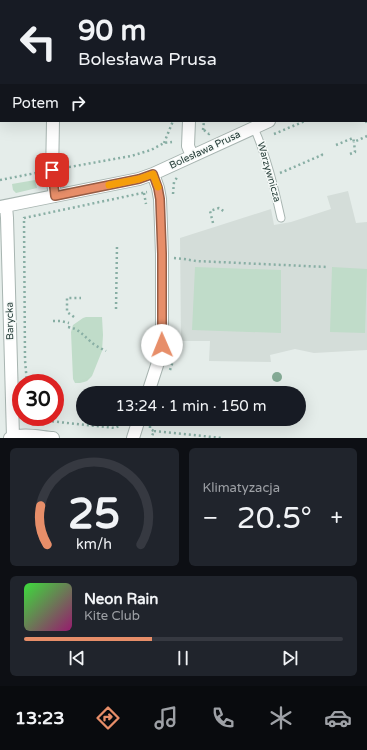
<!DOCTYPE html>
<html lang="pl">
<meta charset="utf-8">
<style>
:root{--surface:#171b24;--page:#20242c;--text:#f1f3f6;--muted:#9ea1a6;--line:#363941;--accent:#e78e69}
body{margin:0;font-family:"Varela Round",sans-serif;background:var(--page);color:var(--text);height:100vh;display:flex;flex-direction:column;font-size:15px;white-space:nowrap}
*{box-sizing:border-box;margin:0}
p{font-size:13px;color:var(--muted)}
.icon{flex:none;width:22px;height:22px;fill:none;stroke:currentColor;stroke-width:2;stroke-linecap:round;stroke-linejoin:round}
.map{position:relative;height:438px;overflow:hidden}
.sheet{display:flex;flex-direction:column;gap:10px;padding:10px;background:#0d0f14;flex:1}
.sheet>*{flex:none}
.top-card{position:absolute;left:0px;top:0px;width:367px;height:122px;box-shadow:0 4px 16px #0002;background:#171b24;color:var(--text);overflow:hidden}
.speed{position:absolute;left:12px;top:374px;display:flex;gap:8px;font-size:20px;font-weight:700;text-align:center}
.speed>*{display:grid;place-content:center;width:52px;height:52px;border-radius:50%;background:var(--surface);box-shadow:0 4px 16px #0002;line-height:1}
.speed .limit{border:6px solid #d22;background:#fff;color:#111}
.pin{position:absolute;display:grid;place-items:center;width:34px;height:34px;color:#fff;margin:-17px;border-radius:8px;box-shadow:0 2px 6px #0006}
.me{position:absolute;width:44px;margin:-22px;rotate:359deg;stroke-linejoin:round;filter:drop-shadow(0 0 3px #0008)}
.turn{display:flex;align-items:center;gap:14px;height:84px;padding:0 12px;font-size:18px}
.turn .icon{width:52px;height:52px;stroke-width:2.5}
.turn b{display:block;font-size:28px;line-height:34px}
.then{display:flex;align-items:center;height:38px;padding:0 12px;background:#0003;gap:8px;font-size:15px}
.big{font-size:30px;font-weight:600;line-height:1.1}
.sheet .tile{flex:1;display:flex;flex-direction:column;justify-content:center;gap:6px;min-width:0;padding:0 14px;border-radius:6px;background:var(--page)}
.sheet .dial{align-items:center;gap:0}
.dial svg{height:104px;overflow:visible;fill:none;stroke:var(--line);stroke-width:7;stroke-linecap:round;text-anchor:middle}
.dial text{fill:var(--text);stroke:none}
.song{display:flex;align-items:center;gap:12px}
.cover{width:48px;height:48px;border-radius:6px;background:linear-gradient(135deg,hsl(120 70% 55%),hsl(320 70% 35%))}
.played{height:4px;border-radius:2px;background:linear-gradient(90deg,var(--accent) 40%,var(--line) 40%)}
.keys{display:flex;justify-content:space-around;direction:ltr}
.heat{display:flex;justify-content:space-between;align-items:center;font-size:22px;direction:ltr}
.sheet .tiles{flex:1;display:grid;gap:10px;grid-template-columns:1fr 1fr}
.tile:last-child{grid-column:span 2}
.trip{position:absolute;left:76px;top:386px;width:230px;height:40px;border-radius:20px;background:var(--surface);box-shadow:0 4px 16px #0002;font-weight:600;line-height:40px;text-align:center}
.tab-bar{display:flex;height:64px;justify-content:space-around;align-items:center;background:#090b0e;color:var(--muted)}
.tab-bar .icon{width:28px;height:28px}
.tab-bar .selected{color:var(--accent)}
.tab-bar b{font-size:18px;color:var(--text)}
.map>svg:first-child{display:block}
.built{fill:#d4ddd9}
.green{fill:#c0dcc9}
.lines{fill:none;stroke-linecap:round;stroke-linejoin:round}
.lane-casing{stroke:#a8b5b1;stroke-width:9}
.street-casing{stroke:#a8b5b1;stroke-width:14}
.path{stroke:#88aea4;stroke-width:2.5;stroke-dasharray:2 3;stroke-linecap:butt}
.lane{stroke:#fff;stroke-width:7}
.street{stroke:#fff;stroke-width:12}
.tree{fill:#83a994}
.route-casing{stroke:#965c44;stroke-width:10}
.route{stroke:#e78e69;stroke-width:7}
.slow{stroke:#f59e0b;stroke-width:7}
.labels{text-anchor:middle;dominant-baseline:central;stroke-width:3;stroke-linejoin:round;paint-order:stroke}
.street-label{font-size:10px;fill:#263e39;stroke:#f6faf8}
</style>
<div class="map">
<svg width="367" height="438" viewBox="0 0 367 438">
<rect width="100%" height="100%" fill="#e5edea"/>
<!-- built -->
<path class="built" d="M0,0H176V1H1V39H0Z
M348,191L356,223L367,222V350L314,353L295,349L270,355L271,362L209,361L210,341H181L180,238L271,209L274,225L291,222L331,209L327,196Z"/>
<!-- green -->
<path class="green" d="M236,0H367V61L366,62V1H233Z
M35,180L37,188L16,193L13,190L12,184Z
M195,267L281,270V333L192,330Z
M332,267L367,269L365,333L330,332Z
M86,317H102L103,335L102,351L92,376L87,381L84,382L80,383H75L73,379L71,332L73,325L83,318Z"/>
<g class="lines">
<!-- lane casing -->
<g class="lane-casing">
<path id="lane" d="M254,128C267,157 274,187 281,218"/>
</g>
<!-- street casing -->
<g class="street-casing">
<path id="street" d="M196,1V0
M366,79L367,78
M53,121L52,176L55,196
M189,121L188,146L192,156
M6,206L7,218L13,437
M0,207L139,179L153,174L269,121
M148,393L162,350V254L160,199L158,188L153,174
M10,438C23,433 39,437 53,438
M133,438L139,419"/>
</g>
<!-- path -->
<path class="path" d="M39,1V0
M133,1V0
M165,1V0
M181,1V0
M221,1V0
M269,1L272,0
M286,1V0
M359,1L361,0
M366,15L367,14
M366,64L367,63
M366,94H367
M0,112H1
M366,121L367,124
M203,130L204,121
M204,130L209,134L210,133
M274,134L305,121
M164,143L173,121
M336,145L353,138L354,142L367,136
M350,154L355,152L354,142
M64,168L131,156L151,150L164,143L172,142
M280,173L322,155L321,152
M0,180L41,172
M144,193L146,204
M173,194L174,182L178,176
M213,223L210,211L219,208L225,212
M174,258L184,259L196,261L327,267
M116,309L117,245
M74,317L67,312V298H81
M53,321H61L69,323
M68,327C79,329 82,334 90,341C94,345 100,348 106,351
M170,370L174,358
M27,383L25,360L24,218L147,192
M91,393V389
M28,417L30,419L115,428L119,426L122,419
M150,426V429L154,431L152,436
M154,431L222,438"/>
<!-- lane -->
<use href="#lane" class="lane"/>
<!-- street -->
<use href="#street" class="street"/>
</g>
<!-- trees -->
<circle class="tree" cx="277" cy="377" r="5"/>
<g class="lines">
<!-- route casing -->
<g class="route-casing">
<path id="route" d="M52,170L55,196L139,179L153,174L158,188L160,199L162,254V345"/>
</g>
<!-- route -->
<use href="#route" class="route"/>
<!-- slow -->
<path class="slow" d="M109,185L139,179L153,174L158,187"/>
</g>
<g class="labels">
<!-- street labels -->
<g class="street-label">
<text transform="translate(205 150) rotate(-25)">Bolesława Prusa</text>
<text transform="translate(269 172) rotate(74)">Warzywnicza</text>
<text transform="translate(10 321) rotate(-91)">Barycka</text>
</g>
</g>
</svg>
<div class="speed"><div class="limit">30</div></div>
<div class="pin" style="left:52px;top:170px;background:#d93025"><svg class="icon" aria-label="arrive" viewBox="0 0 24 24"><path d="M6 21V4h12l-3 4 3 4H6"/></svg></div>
<svg class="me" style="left:162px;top:345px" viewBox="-20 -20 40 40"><circle r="19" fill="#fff"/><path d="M0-13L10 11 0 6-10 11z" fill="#e78e69"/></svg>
<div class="trip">13:24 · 1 min · 150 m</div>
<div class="top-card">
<div class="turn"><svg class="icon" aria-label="left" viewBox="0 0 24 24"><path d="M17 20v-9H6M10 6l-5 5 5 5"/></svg><div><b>90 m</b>Bolesława Prusa</div></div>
<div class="then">Potem<svg class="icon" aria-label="right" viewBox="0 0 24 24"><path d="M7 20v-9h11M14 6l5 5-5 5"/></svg></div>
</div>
</div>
<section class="sheet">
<div class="tiles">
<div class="tile dial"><svg viewBox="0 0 100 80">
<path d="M14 69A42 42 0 1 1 86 69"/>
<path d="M14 69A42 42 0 0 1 9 39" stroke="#e78e69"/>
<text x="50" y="56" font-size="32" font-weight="700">25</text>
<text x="50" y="72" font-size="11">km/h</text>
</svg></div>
<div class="tile"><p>Klimatyzacja</p>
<div class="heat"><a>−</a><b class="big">20.5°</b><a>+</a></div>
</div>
<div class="tile">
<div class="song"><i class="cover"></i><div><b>Neon Rain</b><p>Kite Club</p></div></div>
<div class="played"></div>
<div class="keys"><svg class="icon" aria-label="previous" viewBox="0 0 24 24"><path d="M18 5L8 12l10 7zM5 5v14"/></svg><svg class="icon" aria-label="pause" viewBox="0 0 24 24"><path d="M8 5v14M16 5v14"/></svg><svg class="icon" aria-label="next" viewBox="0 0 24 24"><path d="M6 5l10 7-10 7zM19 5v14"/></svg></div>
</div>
</div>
</section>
<nav class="tab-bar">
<b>13:23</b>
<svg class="icon selected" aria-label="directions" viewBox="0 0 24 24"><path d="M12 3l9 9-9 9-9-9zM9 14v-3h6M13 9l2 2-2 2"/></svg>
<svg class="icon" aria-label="music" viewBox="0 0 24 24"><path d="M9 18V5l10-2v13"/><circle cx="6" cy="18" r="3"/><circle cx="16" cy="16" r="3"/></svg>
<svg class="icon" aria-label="phone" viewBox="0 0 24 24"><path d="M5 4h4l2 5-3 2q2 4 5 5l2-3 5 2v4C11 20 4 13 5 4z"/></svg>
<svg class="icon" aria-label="climate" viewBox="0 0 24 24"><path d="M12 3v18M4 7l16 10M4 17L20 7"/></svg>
<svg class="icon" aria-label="car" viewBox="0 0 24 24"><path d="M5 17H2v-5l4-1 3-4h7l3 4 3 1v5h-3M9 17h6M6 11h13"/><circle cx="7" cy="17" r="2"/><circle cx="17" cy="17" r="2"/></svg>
</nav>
